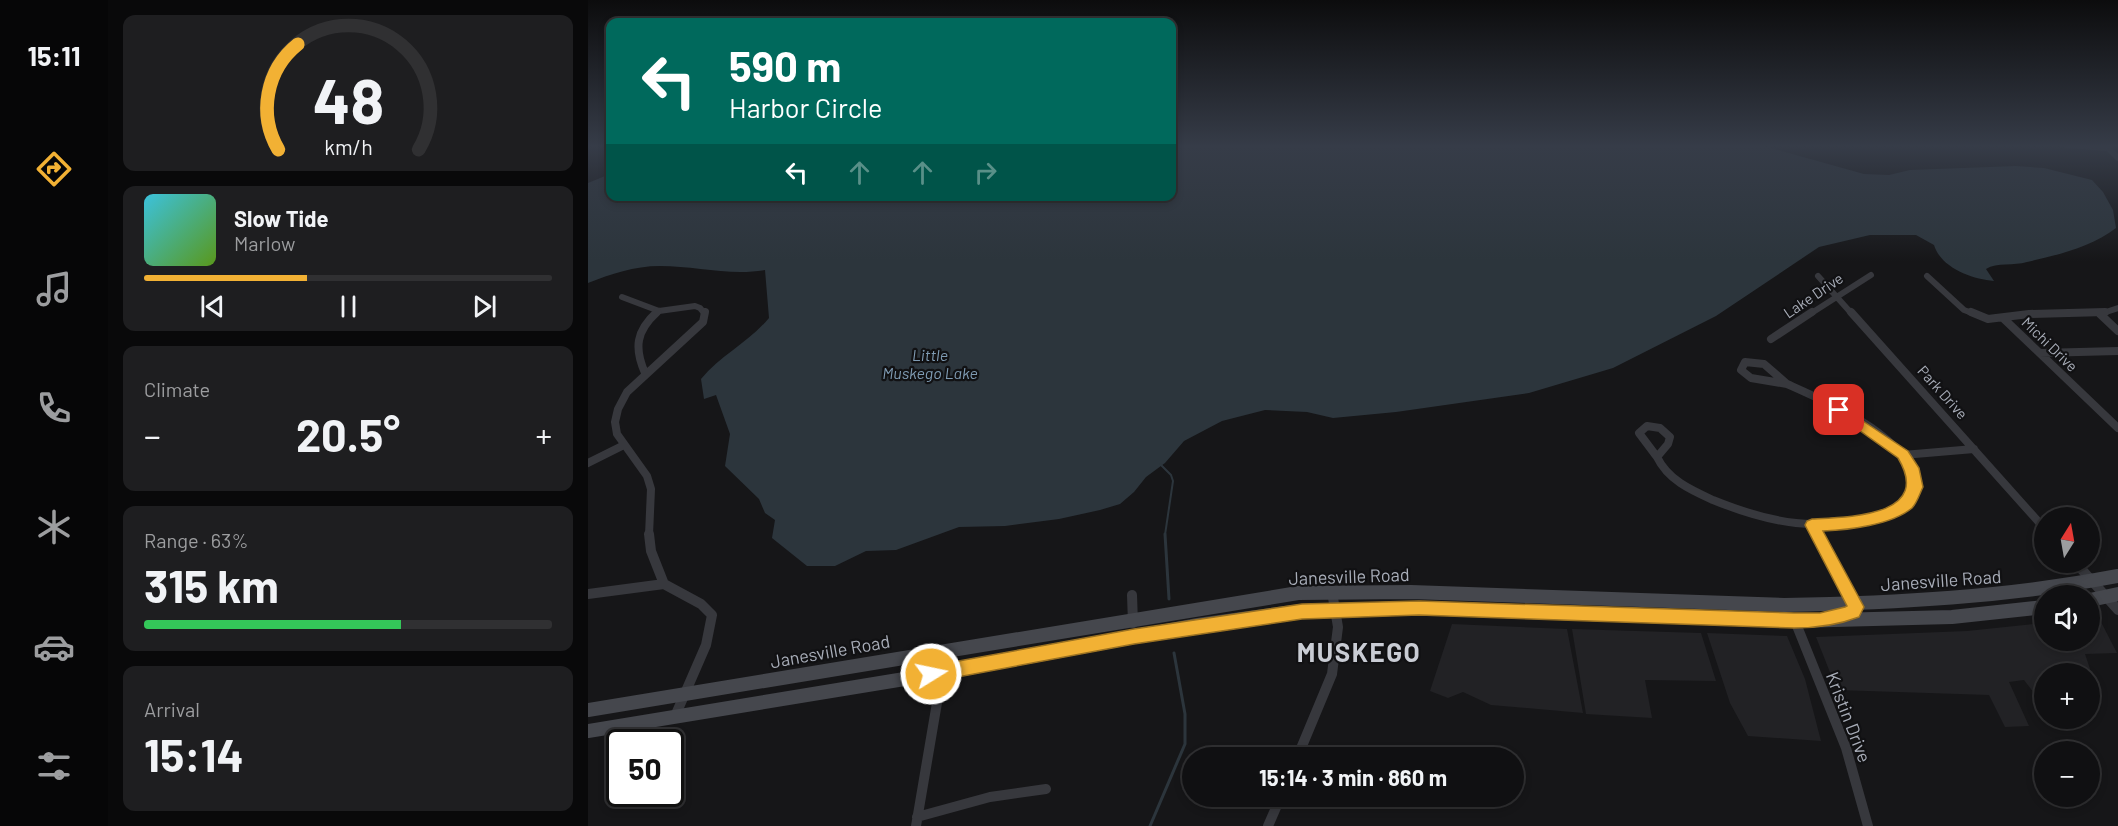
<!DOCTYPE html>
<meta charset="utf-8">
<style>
:root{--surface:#101012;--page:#1e1e20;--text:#f1f3f6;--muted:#9c9d9f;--line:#303032;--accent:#f2b134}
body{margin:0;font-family:Barlow,sans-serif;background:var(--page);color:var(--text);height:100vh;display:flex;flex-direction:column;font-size:22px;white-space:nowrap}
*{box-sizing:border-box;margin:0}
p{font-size:20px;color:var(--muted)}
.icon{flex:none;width:33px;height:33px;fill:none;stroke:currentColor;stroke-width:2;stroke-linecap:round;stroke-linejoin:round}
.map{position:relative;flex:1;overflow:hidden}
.panel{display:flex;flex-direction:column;gap:15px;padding:15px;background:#09090a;width:480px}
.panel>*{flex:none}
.hud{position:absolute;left:18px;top:18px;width:570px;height:183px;border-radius:12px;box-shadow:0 3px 9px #0003,0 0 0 2px var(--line);background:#00695c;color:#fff;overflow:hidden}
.needle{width:39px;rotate:11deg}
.buttons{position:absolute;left:1446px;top:507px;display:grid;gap:12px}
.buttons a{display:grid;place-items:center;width:66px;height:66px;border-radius:50%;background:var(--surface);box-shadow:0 3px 9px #0003,0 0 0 2px var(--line);font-size:30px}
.speed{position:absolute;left:18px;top:729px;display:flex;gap:12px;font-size:30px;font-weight:700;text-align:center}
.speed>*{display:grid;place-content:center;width:78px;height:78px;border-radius:50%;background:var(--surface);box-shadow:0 3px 9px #0003,0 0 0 2px var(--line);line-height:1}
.speed .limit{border:3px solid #111;border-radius:9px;background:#fff;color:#111}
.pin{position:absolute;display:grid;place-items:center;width:51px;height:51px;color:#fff;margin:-26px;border-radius:12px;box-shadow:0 3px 9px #0006}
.me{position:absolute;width:66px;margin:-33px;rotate:80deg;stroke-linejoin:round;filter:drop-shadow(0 0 4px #0008)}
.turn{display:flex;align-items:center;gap:21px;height:126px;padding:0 24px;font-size:27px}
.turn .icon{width:78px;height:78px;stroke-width:2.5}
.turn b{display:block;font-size:42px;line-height:51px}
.lanes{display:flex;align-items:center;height:57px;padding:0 24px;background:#0003;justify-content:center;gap:30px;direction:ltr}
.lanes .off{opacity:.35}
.big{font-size:45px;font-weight:700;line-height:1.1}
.panel .tile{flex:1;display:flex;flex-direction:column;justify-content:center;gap:9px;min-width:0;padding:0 21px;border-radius:12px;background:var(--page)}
.panel .dial{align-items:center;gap:0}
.dial svg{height:156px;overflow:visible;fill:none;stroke:var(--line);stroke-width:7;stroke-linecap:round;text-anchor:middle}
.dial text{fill:var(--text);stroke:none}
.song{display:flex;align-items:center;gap:18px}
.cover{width:72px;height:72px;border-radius:9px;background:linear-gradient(135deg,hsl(190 70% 55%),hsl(90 70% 35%))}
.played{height:6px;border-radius:3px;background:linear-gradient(90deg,var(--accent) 40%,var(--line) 40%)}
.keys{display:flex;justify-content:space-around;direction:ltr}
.heat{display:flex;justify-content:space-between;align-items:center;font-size:33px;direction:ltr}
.charge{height:9px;border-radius:4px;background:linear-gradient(90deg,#34c759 63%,var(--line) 0)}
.trip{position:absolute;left:594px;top:747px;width:342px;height:60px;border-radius:30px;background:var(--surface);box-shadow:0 3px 9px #0003,0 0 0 2px var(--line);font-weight:700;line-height:60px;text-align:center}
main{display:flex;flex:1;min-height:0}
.tabs{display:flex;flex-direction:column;width:108px;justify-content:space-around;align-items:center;background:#060607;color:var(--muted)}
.tabs .icon{width:42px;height:42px}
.tabs .current{color:var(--accent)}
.tabs b{font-size:27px;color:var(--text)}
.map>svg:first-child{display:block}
.built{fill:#222225}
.water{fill:#2c353c}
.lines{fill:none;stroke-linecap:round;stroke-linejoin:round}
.stream-far1{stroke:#2c353c;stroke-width:2}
.stream{stroke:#2c353c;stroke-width:3}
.minor-far2{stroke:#37383d;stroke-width:6}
.minor-far1{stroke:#37383d;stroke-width:8}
.minor{stroke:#37383d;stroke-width:10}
.secondary{stroke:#45474d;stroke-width:14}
.route{fill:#f2b134;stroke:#9d7322;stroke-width:1.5}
.labels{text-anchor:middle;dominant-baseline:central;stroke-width:4.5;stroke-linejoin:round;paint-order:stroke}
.street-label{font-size:15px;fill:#a8adb8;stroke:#111113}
.water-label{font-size:16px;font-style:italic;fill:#7f9bb3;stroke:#111113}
.near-street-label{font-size:18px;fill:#a8adb8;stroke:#111113}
.near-district-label{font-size:26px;font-weight:bold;letter-spacing:1.5px;fill:#c9ccd4;stroke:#111113}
</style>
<main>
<nav class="tabs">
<b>15:11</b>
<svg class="icon current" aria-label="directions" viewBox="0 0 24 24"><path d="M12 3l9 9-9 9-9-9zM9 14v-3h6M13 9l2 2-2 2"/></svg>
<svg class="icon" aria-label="music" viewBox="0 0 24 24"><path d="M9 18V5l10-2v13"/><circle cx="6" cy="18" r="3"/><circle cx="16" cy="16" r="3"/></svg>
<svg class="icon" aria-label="phone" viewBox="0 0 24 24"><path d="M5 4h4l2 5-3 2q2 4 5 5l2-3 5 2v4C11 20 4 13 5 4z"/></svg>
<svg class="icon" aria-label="climate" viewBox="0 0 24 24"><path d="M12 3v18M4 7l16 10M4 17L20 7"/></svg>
<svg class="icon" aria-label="car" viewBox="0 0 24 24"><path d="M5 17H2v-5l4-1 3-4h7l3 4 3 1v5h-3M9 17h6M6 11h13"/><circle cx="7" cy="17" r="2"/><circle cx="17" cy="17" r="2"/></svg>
<svg class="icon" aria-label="filters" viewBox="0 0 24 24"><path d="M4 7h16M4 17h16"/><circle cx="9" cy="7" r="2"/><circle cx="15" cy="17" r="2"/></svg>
</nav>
<section class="panel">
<div class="tile dial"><svg viewBox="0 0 100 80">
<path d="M14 69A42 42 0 1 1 86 69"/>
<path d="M14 69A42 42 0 0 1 24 15" stroke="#f2b134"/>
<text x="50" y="56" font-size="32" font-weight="700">48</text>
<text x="50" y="72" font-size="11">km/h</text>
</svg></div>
<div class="tile">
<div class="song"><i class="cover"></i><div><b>Slow Tide</b><p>Marlow</p></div></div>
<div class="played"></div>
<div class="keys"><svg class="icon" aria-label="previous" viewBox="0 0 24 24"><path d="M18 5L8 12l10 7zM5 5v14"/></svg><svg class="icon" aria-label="pause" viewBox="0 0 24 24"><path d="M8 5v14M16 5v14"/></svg><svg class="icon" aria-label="next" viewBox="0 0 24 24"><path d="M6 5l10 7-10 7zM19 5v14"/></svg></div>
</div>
<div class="tile"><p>Climate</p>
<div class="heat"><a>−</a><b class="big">20.5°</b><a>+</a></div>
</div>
<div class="tile"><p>Range · 63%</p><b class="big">315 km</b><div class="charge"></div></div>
<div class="tile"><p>Arrival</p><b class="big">15:14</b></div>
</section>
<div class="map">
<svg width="1530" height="826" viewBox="0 0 1530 826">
<rect width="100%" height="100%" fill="#161618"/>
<!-- built -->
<path class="built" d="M1502,622H1513L1529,653L1497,654L1504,675L1456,674V706L1436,680L1421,682L1441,726L1417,727L1401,695L1249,690L1228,637L1379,631L1456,623V640H1502Z
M864,624L979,629L995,713L903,705L875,692L860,698L842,691Z
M984,629L1113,633L1128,681L1057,680L1064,718L998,714Z
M1119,633L1199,636L1217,679L1233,741L1160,736L1142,703Z"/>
<!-- water -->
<path class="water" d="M584,145H1172L1276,174L1301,175L1322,170L1428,166L1456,168L1504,180L1515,192L1525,210L1528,228C1503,247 1470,255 1439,262C1426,266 1409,262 1398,269L1406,281C1384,279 1353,268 1346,245L1328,235H1282L1231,247L1128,316L1025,368L941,393L808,412L745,418L719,412L677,410L634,421L596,441L577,463L558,477L546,492L532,504L512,510L471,519L417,526L371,527L308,550L278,551L247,566H219L184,538L187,520L177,513L171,499L137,466L142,434L128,395L116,399L113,379C133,355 161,342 181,318L177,270C142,276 107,266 72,266C46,266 23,274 0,283V183L22,174V196H584Z"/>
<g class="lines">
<!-- stream-far1 -->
<path class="stream-far1" d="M572,464L583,475L585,481L577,535"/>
<!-- stream -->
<path class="stream" d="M577,534L581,599
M562,826L597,744V714L586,653"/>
<!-- minor-far2 -->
<path class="minor-far2" d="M1479,145L1520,148
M1517,145L1530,158
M1230,276L1264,314
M1339,276L1376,310L1387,314
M34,297L71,311L107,306L112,308L117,314
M67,314L71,311
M1222,314L1283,275
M1512,314L1530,308"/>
<!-- minor-far1 -->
<path class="minor-far1" d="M1263,312L1456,528
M1383,312L1400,319L1441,314L1517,312
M1512,314L1530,331
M1415,318L1530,428
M1183,339L1224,312
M1452,353L1530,351
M1157,362L1176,364L1199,384L1163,378L1153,370Z
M57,373C46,348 48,331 69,312
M1059,426L1072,428L1082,437L1080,444L1069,457L1051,433Z
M1315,455L1386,449
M1069,457C1080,480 1103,490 1125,500C1152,511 1180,520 1208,523C1237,526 1349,524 1324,471C1306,430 1237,401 1199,384
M0,463L36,445
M1224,525L1229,535
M61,535L63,489L59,476L29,434L27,422L30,409L39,392L115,322L117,312"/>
<!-- minor -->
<path class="minor" d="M61,534L63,551L76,584L113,604L124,615L118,645L88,714
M1229,534L1266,604
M1487,562L1530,610
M0,594L76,584
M544,595L545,623
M1207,621L1258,748L1280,826
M709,758L744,674L750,627L744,592
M329,817L402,797L458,789
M328,826L358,650
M680,826L693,796"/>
<!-- secondary -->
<path class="secondary" d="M1502,600L1530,594
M0,710L710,593L823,592L1196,605C1308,603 1419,597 1530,576
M0,731L359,672L610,625L712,611L831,608L1207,621L1364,617L1456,607"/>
</g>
<!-- sky -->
<linearGradient id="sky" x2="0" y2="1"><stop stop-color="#0c0c0d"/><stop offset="0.56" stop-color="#363c48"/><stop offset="1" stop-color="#363c48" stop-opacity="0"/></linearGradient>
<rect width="1530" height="261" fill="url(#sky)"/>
<!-- route -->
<path class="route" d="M1251,405L1320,451L1331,468L1335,487C1332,493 1329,503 1324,508C1304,525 1260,530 1235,531L1276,607L1271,617C1250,625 1229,628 1206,628L831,615L714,619L546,644L343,682L337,680L334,674L337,668L343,666L546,629L714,604L831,601L1206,613H1232L1257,607L1259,606L1217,525L1219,521L1224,519C1262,517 1345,516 1310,458L1247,413L1245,410L1247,407Z"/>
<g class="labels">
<!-- street labels -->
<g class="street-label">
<text transform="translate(1225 295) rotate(-34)">Lake Drive</text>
<text transform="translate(1462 344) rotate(44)">Michi Drive</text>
<text transform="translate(1355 392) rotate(48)">Park Drive</text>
</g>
<!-- water labels -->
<g class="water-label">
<text x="342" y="354">Little<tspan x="342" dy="18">Muskego Lake</tspan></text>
</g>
<!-- near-street labels -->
<g class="near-street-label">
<text transform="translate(761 576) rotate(-2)">Janesville Road</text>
<text transform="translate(1353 580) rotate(-4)">Janesville Road</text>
<text transform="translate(242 651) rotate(-10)">Janesville Road</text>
<text transform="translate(1261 717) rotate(69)">Kristin Drive</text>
</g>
<!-- near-district labels -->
<g class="near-district-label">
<text x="771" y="651">MUSKEGO</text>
</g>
</g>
</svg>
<div class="buttons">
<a><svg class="needle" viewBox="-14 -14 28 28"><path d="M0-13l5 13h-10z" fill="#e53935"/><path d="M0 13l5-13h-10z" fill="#9c9d9f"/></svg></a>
<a><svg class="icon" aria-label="sound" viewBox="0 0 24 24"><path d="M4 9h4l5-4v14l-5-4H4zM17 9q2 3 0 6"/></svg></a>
<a>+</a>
<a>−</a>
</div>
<div class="speed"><div class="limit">50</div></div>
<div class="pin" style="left:1251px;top:410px;background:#d93025"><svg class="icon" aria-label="arrive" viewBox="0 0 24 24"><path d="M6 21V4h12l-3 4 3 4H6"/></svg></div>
<svg class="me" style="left:343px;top:674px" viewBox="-20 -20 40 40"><circle r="17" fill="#f2b134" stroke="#fff" stroke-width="3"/><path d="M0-11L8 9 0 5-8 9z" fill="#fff"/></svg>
<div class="trip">15:14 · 3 min · 860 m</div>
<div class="hud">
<div class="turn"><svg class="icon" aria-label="left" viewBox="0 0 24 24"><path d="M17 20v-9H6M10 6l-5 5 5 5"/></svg><div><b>590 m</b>Harbor Circle</div></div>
<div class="lanes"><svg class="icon" aria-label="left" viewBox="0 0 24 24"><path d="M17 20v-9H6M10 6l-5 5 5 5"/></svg><svg class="icon off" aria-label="ahead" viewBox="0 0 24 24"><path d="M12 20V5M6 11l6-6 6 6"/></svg><svg class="icon off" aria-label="ahead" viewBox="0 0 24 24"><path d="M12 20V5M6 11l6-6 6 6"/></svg><svg class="icon off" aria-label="right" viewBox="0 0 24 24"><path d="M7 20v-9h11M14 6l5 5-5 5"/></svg></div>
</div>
</div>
</main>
